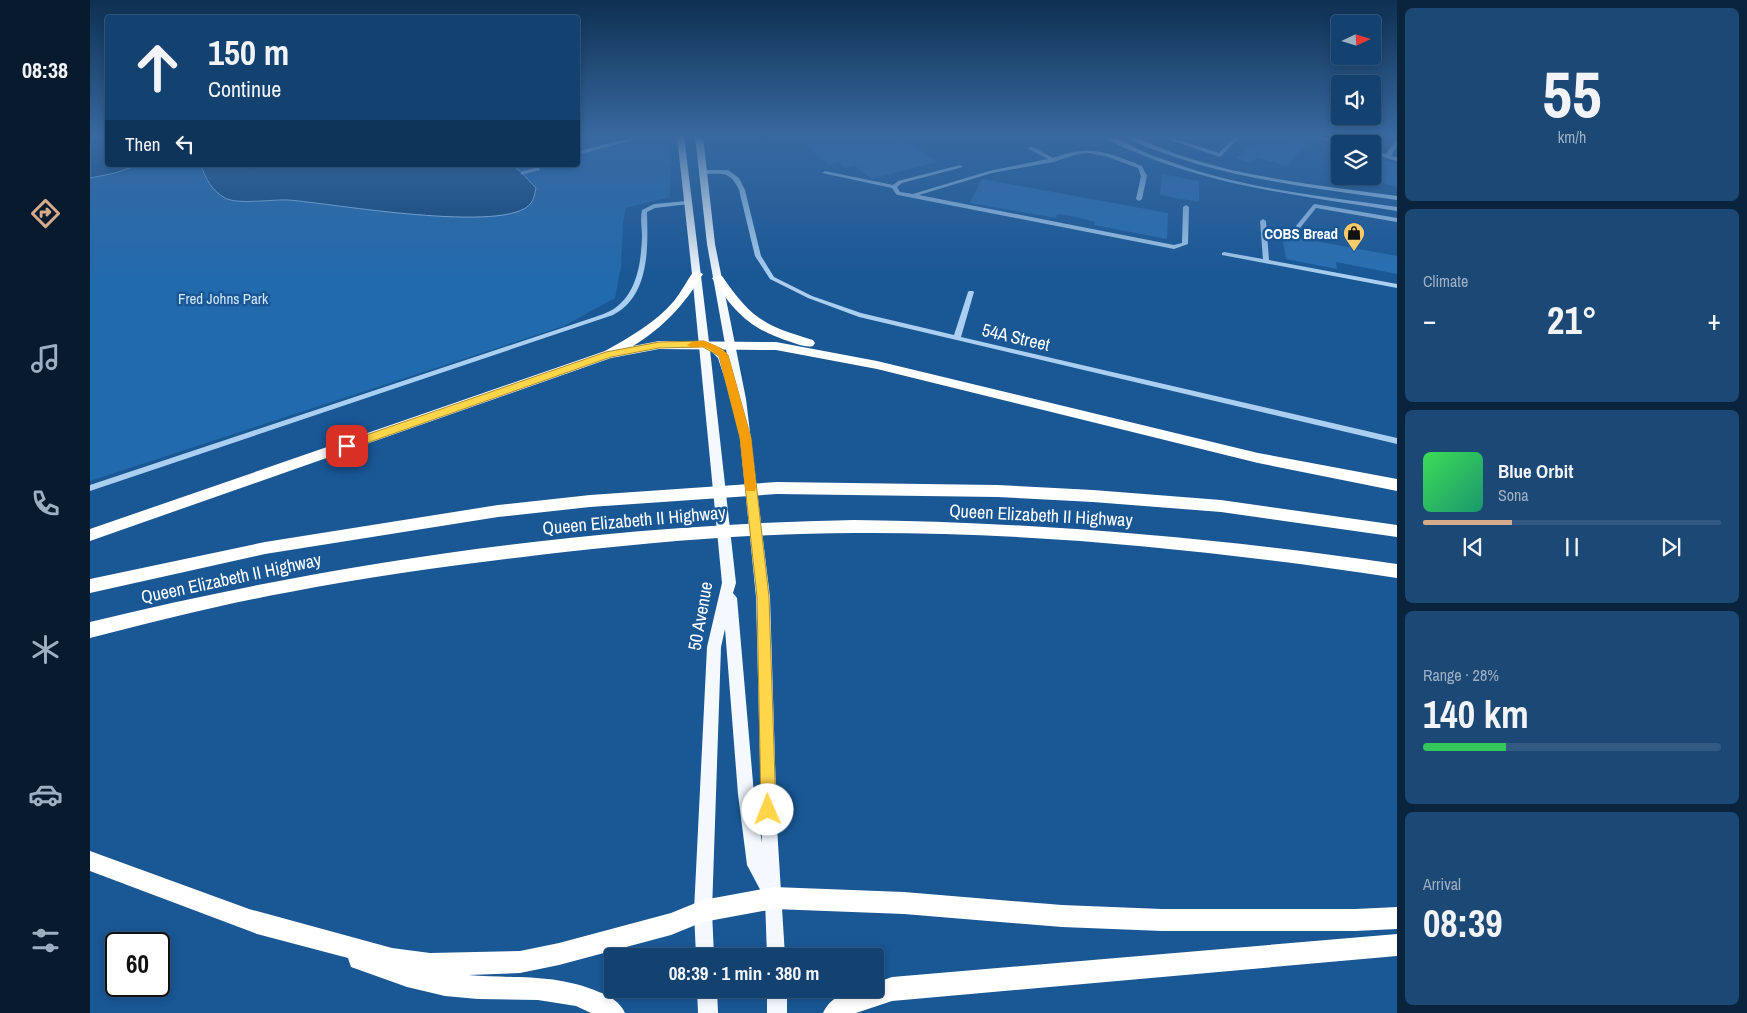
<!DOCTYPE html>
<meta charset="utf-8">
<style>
:root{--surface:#134170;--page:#1c4875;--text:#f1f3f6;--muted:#9dafc3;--line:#325a83;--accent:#d6ab8b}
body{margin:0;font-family:"Archivo Narrow",sans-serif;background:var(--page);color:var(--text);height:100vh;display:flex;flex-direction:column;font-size:19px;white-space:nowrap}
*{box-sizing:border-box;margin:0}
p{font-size:16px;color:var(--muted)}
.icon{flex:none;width:28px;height:28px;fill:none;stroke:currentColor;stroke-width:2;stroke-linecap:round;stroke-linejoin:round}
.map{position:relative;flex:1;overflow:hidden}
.sheet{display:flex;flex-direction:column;gap:8px;padding:8px;background:#0a243e;width:350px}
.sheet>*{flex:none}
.banner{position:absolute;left:15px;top:15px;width:475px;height:152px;border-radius:5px;box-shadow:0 2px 8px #0003,0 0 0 1px var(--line);background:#134170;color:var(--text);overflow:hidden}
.needle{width:32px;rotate:86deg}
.buttons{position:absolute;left:1241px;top:15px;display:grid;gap:10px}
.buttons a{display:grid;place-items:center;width:50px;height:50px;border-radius:5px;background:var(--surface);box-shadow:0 2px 8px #0003,0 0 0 1px var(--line);font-size:25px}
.speed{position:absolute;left:15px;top:932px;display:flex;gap:10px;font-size:25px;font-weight:700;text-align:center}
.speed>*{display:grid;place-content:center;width:65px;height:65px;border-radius:50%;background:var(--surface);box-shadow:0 2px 8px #0003,0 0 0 1px var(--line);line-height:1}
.speed .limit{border:2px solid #111;border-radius:8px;background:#fff;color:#111}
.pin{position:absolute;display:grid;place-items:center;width:42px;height:42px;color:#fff;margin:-21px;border-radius:10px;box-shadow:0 2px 8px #0006}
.me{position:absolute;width:55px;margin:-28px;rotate:359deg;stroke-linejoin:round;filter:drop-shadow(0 0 4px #0008)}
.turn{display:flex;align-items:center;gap:18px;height:105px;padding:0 20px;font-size:22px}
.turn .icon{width:65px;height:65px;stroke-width:2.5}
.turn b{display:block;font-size:35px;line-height:42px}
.then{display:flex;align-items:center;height:48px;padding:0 20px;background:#0003;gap:10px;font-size:19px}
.big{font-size:38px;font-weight:800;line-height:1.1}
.sheet .widget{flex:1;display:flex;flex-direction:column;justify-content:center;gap:8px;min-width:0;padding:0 18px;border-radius:8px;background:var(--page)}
.sheet .dial{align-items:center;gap:0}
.dial b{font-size:65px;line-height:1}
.song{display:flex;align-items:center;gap:15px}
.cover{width:60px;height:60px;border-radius:8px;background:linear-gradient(135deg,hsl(130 70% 55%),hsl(160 70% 35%))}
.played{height:5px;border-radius:2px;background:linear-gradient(90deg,var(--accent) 30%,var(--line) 30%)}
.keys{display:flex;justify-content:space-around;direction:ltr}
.heat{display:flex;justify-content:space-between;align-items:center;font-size:28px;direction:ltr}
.charge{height:8px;border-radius:4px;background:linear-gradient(90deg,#34c759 28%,var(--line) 0)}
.trip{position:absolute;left:514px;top:948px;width:280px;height:50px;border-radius:5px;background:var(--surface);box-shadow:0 2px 8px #0003,0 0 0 1px var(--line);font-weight:800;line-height:50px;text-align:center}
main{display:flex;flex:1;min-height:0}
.tab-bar{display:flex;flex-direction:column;width:90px;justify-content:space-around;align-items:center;background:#081a2d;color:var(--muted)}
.tab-bar .icon{width:35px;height:35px}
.tab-bar .active{color:var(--accent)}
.tab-bar b{font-size:22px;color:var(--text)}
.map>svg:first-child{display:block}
.green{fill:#226aae}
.water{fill:#104172;stroke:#9dcaf2}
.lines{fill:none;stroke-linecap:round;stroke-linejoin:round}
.stream{stroke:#9dcaf2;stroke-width:3}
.building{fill:#286fb3}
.minor{fill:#aacff0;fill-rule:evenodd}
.major{fill:#f3f9ff;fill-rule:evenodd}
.highway{fill:#fff;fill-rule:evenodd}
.route{fill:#ffd54a;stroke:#a68a30}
.slow{fill:#f59e0b}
.labels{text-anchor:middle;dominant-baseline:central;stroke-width:5;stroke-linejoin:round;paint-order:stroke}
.far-poi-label{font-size:15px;font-weight:bold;fill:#fff;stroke:#195795;text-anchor:end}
.far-park-label{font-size:15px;fill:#d1e7fb;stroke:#195795}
.street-label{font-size:18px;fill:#fff;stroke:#195795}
</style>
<main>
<nav class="tab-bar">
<b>08:38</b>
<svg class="icon active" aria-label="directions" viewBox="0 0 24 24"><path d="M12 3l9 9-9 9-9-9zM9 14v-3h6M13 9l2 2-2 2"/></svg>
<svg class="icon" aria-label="music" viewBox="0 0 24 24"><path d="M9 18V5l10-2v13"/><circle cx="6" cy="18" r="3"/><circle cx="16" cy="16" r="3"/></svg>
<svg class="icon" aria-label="phone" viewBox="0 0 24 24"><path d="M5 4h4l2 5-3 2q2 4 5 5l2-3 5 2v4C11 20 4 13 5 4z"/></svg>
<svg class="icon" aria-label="climate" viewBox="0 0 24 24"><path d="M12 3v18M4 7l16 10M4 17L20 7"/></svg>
<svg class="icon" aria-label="car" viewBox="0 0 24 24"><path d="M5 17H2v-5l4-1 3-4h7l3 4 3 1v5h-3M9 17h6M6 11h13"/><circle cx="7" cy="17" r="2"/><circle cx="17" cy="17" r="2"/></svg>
<svg class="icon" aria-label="filters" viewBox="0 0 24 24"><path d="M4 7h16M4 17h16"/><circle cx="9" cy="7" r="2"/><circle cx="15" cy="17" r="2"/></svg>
</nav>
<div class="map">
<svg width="1307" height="1013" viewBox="0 0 1307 1013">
<rect width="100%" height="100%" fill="#195795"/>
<!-- green -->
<path class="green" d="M0,136H17L18,165H488V136H580V197L536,208L533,223L531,267L525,298L474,326L0,481Z"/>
<!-- water -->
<path class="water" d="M0,136H17L18,165H48L25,173L0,178Z
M111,165H422L432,173L446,188C445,193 444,199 441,203C419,235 239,203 199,200C183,199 148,205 135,198C122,191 115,178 111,165Z"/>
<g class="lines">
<!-- stream -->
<path class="stream" d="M488,153L542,139
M432,173L448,169"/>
</g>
<!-- building -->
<path class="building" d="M706,136H807L819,144H822L846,162L781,179L764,165L755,168L749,162L739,165Z
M1153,136H1195L1219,143L1196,166L1167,157L1161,163L1146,158L1161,145L1148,141Z
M1282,157L1307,164V187L1282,180Z
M1072,174L1109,181V202L1070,195Z
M892,179L1078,213L1077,239L1004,225L1005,222L986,217L967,214L966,218L880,203Z
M1192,235L1307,256V274L1246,262L1247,269L1196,259Z"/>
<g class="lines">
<!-- minor -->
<path class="minor" d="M1013,136C1026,135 1040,146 1052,151C1062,156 1073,159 1084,163C1153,189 1234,196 1307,207V211C1226,198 1143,189 1065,160C1048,153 1028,147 1013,136Z
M1035,136C1047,135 1060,144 1071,148C1092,157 1115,163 1137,169C1193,182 1250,188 1307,196V200C1233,189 1156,181 1085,157C1069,151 1049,146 1035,136Z
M1069,136H1076L1129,153L1145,136H1151L1130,157Z
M1221,136H1229L1254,144H1250V145Z
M1307,140V146L1301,156L1307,157V161L1282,154V151L1296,154L1305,141Z
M941,146L963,158C1000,144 1017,152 1052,166L1057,176L1052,199L1049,201L1046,199L1051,176L1048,168L1015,156L998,153L988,154L963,162L902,173L829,195L1084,245L1092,243L1093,207L1096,205L1099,207L1098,244L1084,249L808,195L806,194L802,188L732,173L735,171L803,185L808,181L870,165L873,167L812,183L807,187L810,192L823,194L899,171L958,159L939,149L938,148Z
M638,170L649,178L655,190L671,256L684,277L722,296L771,313L864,335L878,292L879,291H883L884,292L871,337L1307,438V444L769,317L718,298L680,279L665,256L649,190C640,171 633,174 614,174L611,172L614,170Z
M597,201L600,203L599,204L565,208L557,212C558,247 560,296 523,315L0,491V485L505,317C510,315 517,313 522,310C547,295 551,263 552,237C552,228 550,218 552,210L564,204Z
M1225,204L1307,218V222L1226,208L1210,228H1206V226L1223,205Z
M1173,219L1176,221L1179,260L1307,284V288L1132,255V253L1134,252L1173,259L1170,221Z"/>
<!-- major -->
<path class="major" d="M587,136H594L619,342L631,348L637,355L617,244L605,136H613L625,244L656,399L680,597L687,827L695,956H677L675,899L657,865L648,794L635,629L631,647L622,911L624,956H606L604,911L617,647L632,583L602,274ZM620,350L628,358L636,383H642L646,399L666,597L672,843L664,794L647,598L643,593L646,583Z
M607,989H627L628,1013H608Z
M677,989H697V1013H677Z"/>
<!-- highway -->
<path class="highway" d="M607,271L613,274C594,305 574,327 543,346L569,341L686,342L787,361L1168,453L1307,479V491L1168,463L787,369L686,350L569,349L521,358L0,541V529L515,351C540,337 565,323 584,301C591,292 597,281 603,272Z
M628,275L632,276C661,318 674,326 723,340L725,343L723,346C716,348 708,344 701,342C660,329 645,313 622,278Z
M687,482L907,485L1003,490L1131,500L1307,525V537L1131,512L1003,502L907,497L687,494L500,507L408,517L175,554L0,593V579L175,542L408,505L500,495Z
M764,520C947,522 1127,538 1307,564V578C1128,551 948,532 766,533C660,533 554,543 449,555C366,565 283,576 200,592C133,604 66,621 0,638V622C250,561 507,525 764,520Z
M0,851L159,909L302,948L340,953L430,951L469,943L581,913L613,900L684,887L814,892L972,905L1072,909H1265L1307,907V929L1265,931H1072L972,927L814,914L684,909L613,922L581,935L469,965L430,973L378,975C425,979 464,973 509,992C520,996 530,1002 535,1013H501L486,1006L448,1000L388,999L355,996L317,987L261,967L258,958L167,934L0,871Z
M1307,934V956L802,1001L766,1013H733C742,993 765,989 785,989V983L802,977Z"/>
</g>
<!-- sky -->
<linearGradient id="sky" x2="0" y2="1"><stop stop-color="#0e3052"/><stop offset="0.49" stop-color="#3869a0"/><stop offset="1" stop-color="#3869a0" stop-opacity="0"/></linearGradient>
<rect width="1307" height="278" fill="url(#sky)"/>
<!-- route -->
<path class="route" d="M614,341L632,349L638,355L661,438L679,597L686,810L684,815L678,817L673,815L671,810L667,597L650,438L629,356L613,347L569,348L521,357L260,449H253L251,446L253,443L516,352L569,342Z"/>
<!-- slow -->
<path class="slow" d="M614,341L627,346L638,355L661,438L666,488L665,491H657L655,488L650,438L629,356C624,353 620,348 614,347C607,346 602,349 597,345L602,342Z"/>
<!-- icons -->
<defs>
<g id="shop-pin" transform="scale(1.125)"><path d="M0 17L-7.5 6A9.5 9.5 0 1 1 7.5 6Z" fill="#ffca69" stroke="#195795"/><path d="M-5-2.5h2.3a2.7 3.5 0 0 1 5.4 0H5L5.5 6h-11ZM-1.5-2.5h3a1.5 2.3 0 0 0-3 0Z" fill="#111"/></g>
</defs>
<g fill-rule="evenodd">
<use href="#shop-pin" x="1264" y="233"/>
</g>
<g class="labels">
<!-- far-poi labels -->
<g class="far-poi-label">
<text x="1248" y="233">COBS Bread</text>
</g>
<!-- far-park labels -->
<g class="far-park-label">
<text x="133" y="298">Fred Johns Park</text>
</g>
<!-- street labels -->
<g class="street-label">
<text transform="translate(926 337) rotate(13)">54A Street</text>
<text transform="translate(951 515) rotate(3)">Queen Elizabeth II Highway</text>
<text transform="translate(544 520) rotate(-5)">Queen Elizabeth II Highway</text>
<text transform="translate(141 578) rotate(-12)">Queen Elizabeth II Highway</text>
<text transform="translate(610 616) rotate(-80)">50 Avenue</text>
</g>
</g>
</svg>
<div class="buttons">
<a><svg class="needle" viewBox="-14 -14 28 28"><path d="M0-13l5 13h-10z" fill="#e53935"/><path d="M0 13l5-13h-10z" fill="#9dafc3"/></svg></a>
<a><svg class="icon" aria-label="sound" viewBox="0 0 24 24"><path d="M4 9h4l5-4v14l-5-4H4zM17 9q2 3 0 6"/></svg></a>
<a><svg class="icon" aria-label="layers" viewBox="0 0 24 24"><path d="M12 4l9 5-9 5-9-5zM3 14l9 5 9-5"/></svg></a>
</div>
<div class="speed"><div class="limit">60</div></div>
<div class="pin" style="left:257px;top:446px;background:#d93025"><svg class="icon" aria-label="arrive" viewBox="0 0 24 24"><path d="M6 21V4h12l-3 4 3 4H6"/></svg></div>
<svg class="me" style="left:678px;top:810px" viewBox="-20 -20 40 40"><circle r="19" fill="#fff"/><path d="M0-13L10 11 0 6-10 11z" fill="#ffd54a"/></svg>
<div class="trip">08:39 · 1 min · 380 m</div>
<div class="banner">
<div class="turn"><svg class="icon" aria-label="ahead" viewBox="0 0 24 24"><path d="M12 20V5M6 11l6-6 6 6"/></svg><div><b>150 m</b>Continue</div></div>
<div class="then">Then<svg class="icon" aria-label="left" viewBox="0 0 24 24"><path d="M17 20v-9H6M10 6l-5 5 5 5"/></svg></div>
</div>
</div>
<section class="sheet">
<div class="widget dial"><b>55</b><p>km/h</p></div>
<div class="widget"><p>Climate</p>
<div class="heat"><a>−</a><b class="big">21°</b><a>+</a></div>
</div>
<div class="widget">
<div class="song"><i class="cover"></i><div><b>Blue Orbit</b><p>Sona</p></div></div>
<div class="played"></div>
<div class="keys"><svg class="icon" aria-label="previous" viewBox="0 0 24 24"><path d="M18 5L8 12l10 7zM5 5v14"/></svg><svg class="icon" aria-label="pause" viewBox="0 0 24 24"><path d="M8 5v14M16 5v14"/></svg><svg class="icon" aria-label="next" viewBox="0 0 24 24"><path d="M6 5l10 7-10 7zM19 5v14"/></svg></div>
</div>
<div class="widget"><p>Range · 28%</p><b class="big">140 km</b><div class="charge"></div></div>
<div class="widget"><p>Arrival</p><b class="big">08:39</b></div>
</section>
</main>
